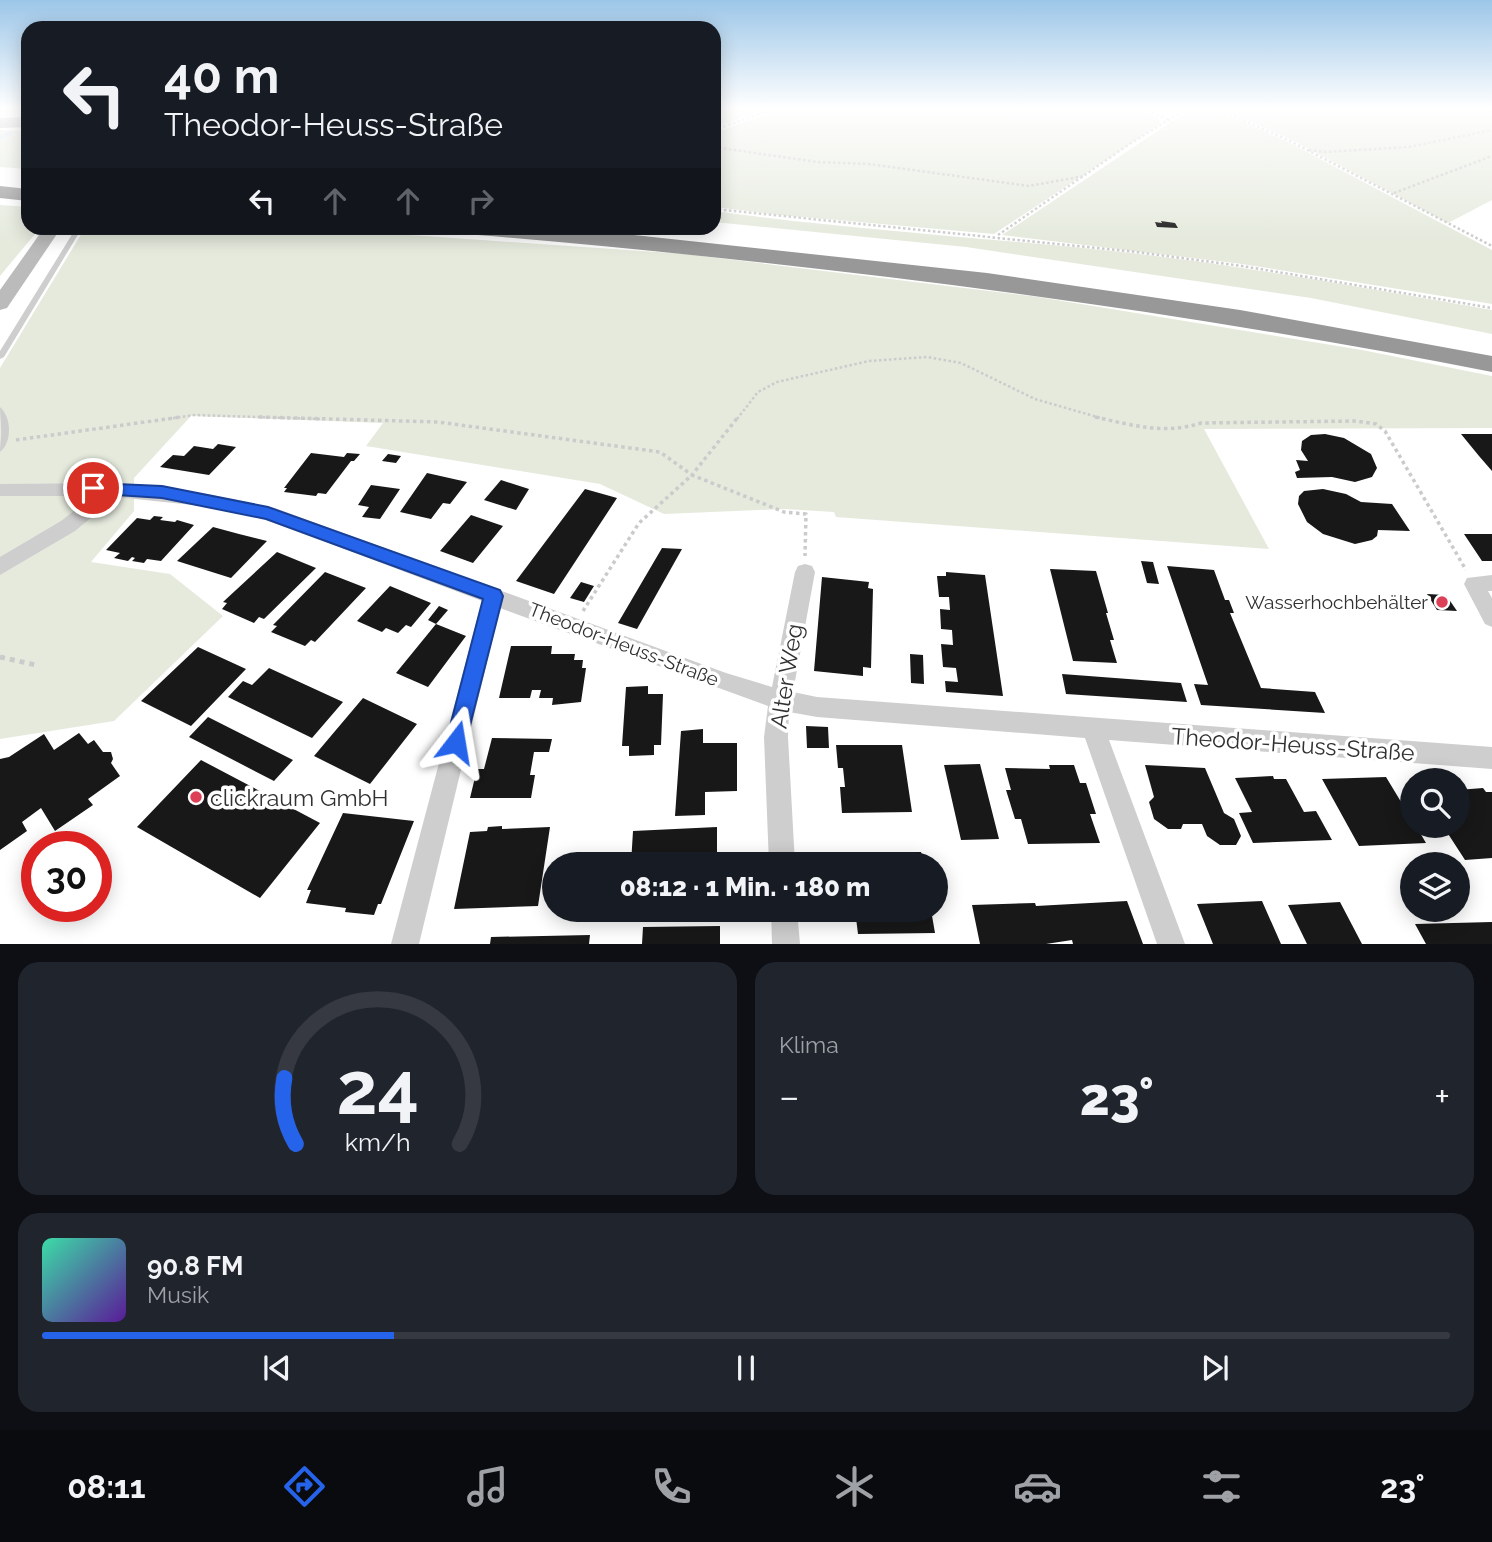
<!DOCTYPE html>
<html lang="de">
<meta charset="utf-8">
<style>
:root{--surface:#171b24;--page:#20242c;--text:#f1f3f6;--muted:#9ea1a6;--line:#363941;--accent:#2563eb}
body{margin:0;font-family:Raleway,sans-serif;background:var(--page);color:var(--text);height:100vh;display:flex;flex-direction:column;font-size:26px;white-space:nowrap}
*{box-sizing:border-box;margin:0}
p{font-size:23px;color:var(--muted)}
.icon{flex:none;width:38px;height:38px;fill:none;stroke:currentColor;stroke-width:2;stroke-linecap:round;stroke-linejoin:round}
.map{position:relative;height:944px;overflow:hidden}
.sheet{display:flex;flex-direction:column;gap:18px;padding:18px;background:#0d0f14;flex:1}
.sheet>*{flex:none}
.hud{position:absolute;left:21px;top:21px;width:700px;height:214px;border-radius:21px;box-shadow:0 4px 18px #0003;background:#171b24;color:var(--text);overflow:hidden}
.fabs{position:absolute;left:1400px;top:768px;display:grid;gap:14px}
.fabs a{display:grid;place-items:center;width:70px;height:70px;border-radius:50%;background:var(--surface);box-shadow:0 4px 18px #0003;font-size:35px}
.speed{position:absolute;left:21px;top:831px;display:flex;gap:14px;font-size:35px;font-weight:700;text-align:center}
.speed>*{display:grid;place-content:center;width:91px;height:91px;border-radius:50%;background:var(--surface);box-shadow:0 4px 18px #0003;line-height:1}
.speed .limit{border:10px solid #d22;background:#fff;color:#111}
.pin{position:absolute;display:grid;place-items:center;width:60px;height:60px;color:#fff;margin:-30px;border:4px solid #fff;border-radius:50%;box-shadow:0 2px 7px #0007}
.me{position:absolute;width:77px;margin:-38px;rotate:14deg;stroke-linejoin:round;filter:drop-shadow(0 0 5px #0008)}
.turn{display:flex;align-items:center;gap:24px;height:147px;padding:0 28px;font-size:32px}
.turn .icon{width:91px;height:91px;stroke-width:2.5}
.turn b{display:block;font-size:49px;line-height:60px}
.lanes{display:flex;align-items:center;height:66px;padding:0 28px;background:#0003;justify-content:center;gap:35px;direction:ltr}
.lanes .off{opacity:.35}
.big{font-size:52px;font-weight:800;line-height:1.1}
.sheet .tile{flex:1;display:flex;flex-direction:column;justify-content:center;gap:10px;min-width:0;padding:0 24px;border-radius:21px;background:var(--page)}
.sheet .dial{align-items:center;gap:0}
.dial svg{height:182px;overflow:visible;fill:none;stroke:var(--line);stroke-width:7;stroke-linecap:round;text-anchor:middle}
.dial text{fill:var(--text);stroke:none}
.song{display:flex;align-items:center;gap:21px}
.cover{width:84px;height:84px;border-radius:10px;background:linear-gradient(135deg,hsl(160 70% 55%),hsl(270 70% 35%))}
.played{height:7px;border-radius:4px;background:linear-gradient(90deg,var(--accent) 25%,var(--line) 25%)}
.keys{display:flex;justify-content:space-around;direction:ltr}
.heat{display:flex;justify-content:space-between;align-items:center;font-size:38px;direction:ltr}
.sheet .tiles{flex:1;display:grid;gap:18px;grid-template-columns:1fr 1fr}
.tile:last-child{grid-column:span 2}
.trip{position:absolute;left:542px;top:852px;width:406px;height:70px;border-radius:35px;background:var(--surface);box-shadow:0 4px 18px #0003;font-weight:800;line-height:70px;text-align:center}
.tab-bar{display:flex;height:112px;justify-content:space-around;align-items:center;background:#090b0e;color:var(--muted)}
.tab-bar .icon{width:49px;height:49px}
.tab-bar .on{color:var(--accent)}
.tab-bar b{font-size:32px;color:var(--text)}
.map>svg:first-child{display:block}
.green{fill:#e5eadd}
.lines{fill:none;stroke-linecap:round;stroke-linejoin:round}
.stream{stroke:#cbe0e9;stroke-width:3.5}
.building{fill:#181818}
.path-far2{stroke:#cbcbcb;stroke-width:2.5;stroke-dasharray:2.5 2.5;stroke-linecap:butt}
.path-far1{stroke:#cbcbcb;stroke-width:3.5;stroke-dasharray:3.5 3.5;stroke-linecap:butt}
.path{stroke:#cbcbcb;stroke-width:5;stroke-dasharray:5 5;stroke-linecap:butt}
.service{fill:#cecece;fill-rule:evenodd}
.minor{fill:#cecece;fill-rule:evenodd}
.secondary{fill:#bbb;fill-rule:evenodd}
.primary{fill:#a9a9a9;fill-rule:evenodd}
.motorway{fill:#989898;fill-rule:evenodd}
.route{fill:#2563eb;stroke:#184099;stroke-width:2}
.poi-dot{fill:#db4057;stroke:#fff;stroke-width:2.5}
.labels{text-anchor:middle;dominant-baseline:central;stroke-width:7;stroke-linejoin:round;paint-order:stroke}
.poi-label{font-size:19px;fill:#313131;stroke:#fff;text-anchor:end}
.street-label{font-size:19px;fill:#313131;stroke:#fff}
.near-street-label{font-size:23px;fill:#313131;stroke:#fff}
.near-poi-label{font-size:23px;fill:#313131;stroke:#fff;text-anchor:start}
</style>
<div class="map">
<svg width="1492" height="944" viewBox="0 0 1492 944">
<rect width="100%" height="100%" fill="#fff"/>
<!-- green -->
<path class="green" d="M714,108H771L714,127Z
M785,108H1138L1159,118L1160,124L994,234L780,215L714,207V133Z
M1192,108H1213L1290,143L1492,250V304L1242,264L1002,235Z
M1220,108H1492V200L1448,223L1296,142Z
M0,130L28,131V169L0,167Z
M0,205L28,207V228H40L0,276Z
M714,211C852,230 992,238 1131,253C1252,267 1372,289 1492,310V334L1311,298L966,247L714,222Z
M85,228H309L685,254L1038,297L1362,350L1492,376V428L1204,429L1269,549L836,517L834,512L785,509L664,514L600,484L366,446L383,423L191,416L134,478V511L91,562L170,574L223,616L114,721L0,739V368Z"/>
<g class="lines">
<!-- stream -->
<path class="stream" d="M0,137L11,133"/>
</g>
<!-- building -->
<path class="building" d="M1161,221L1175,223L1178,228L1157,227L1155,222L1162,223Z
M1325,434L1344,438L1371,454L1377,468L1372,477L1355,482L1332,477L1297,478L1295,472L1300,470L1296,460L1308,461L1301,450L1302,441L1311,435Z
M1461,434H1492V471L1479,456Z
M218,444L236,447L209,475L160,467L173,455L184,456L194,446L213,449Z
M311,453L344,457L347,453L360,454L354,461H351L326,494L318,493L316,496L284,492L287,488H284Z
M388,454L401,456L396,463L382,461Z
M427,473L467,482L450,504L443,503L431,519L400,512Z
M501,480L529,489L516,510L484,500Z
M371,485L400,489L380,519L362,517L369,507L358,505Z
M585,489L617,498L554,594L516,581Z
M1323,489L1346,494L1361,502L1392,504L1410,531L1378,530L1377,536L1372,540L1355,544L1323,534L1307,522L1298,504L1299,496L1304,491Z
M471,515L503,526L473,563L440,551Z
M154,516L163,517L160,520L175,522L177,520L194,525L161,561L147,559L144,563L132,561L135,558L132,557L128,561L114,558L120,553L106,550L137,518L150,520Z
M213,527L239,534L267,541L231,578L177,561Z
M1464,534H1492V561H1482Z
M662,548L682,549L637,629L618,623Z
M277,552L316,568L264,619L259,617L254,623L222,609L227,603L223,602Z
M1141,561L1153,562L1159,584L1147,583Z
M1167,566L1214,570L1225,600H1229L1234,613H1230L1261,688L1315,692L1325,713L1201,705L1194,684L1208,685Z
M1050,569L1096,571L1108,613H1106L1114,640H1110L1117,663L1073,661Z
M325,572L366,588L315,642L311,640L305,646L271,632L277,626L273,625Z
M946,572L985,575L1003,696L946,692L945,681L958,682L956,668L943,667L941,644L953,645L952,630L941,629L940,609L950,610L949,597H939L937,576H946Z
M822,577L869,582L868,588L873,589L871,668L863,667V676L814,671Z
M581,582L594,586L584,602L570,598Z
M390,586L431,603L411,627L406,625L398,633L386,628L382,632L357,621Z
M1427,594L1446,595L1457,611L1437,610Z
M439,606L448,610L436,624L428,620Z
M436,624L466,636L428,687L396,673Z
M511,646H552L551,654H575L574,660H583L582,668H586L581,702L552,705L553,698H539L541,690H532L530,698H499Z
M198,647L246,669L191,726L141,701Z
M910,654L923,655L924,684L911,683Z
M269,668L343,702L312,738L228,697L243,681L252,685Z
M1062,674L1181,683L1187,702L1066,694Z
M648,686V694H663L661,745H654V755L629,756V746H622L626,687Z
M363,698L417,724L370,784L314,756Z
M208,717L293,760L274,781L189,737Z
M806,726L828,727L829,748H807Z
M703,729V743H737V791L705,792V815L675,816L681,731Z
M79,733L88,744L94,740L103,752H111L113,759L111,763L120,776L88,799L93,805L55,831L41,808L22,822L27,831L0,850V759L9,757L44,734L54,750Z
M492,738L552,739L549,752H534L530,775H535L531,798H470L477,769H484Z
M836,745H902L912,812L842,813L840,787H845L843,768H838Z
M201,760L320,823L260,898L137,827Z
M980,764L999,839L961,840L944,765Z
M1049,765H1074L1080,783H1086L1096,814H1090L1100,843L1028,844L1021,819H1015L1006,790H1011L1005,768L1050,769Z
M1145,765L1205,768L1224,813L1234,819L1241,836L1236,845H1220L1207,836L1202,824H1183L1181,829H1168L1154,819L1149,802L1154,797Z
M1273,776L1274,779H1286L1304,812L1316,811L1332,840L1253,843L1239,813L1252,812L1235,778Z
M1386,777L1412,820V826H1416L1426,843L1359,846L1322,779Z
M1483,788L1486,792H1492V858L1465,860L1443,826H1458V790Z
M343,813L414,821L381,904H378L374,915L345,912L346,908L306,903L311,890H307Z
M502,826V829L550,827L538,906L454,909L470,832L487,831L488,827Z
M717,827V854H711V864H631L633,831Z
M849,852H921L924,864H850Z
M1127,901L1143,944H1073L1072,940L1046,944H980L972,905L1035,903L1036,906Z
M1262,901L1281,944H1213L1197,904Z
M1340,902L1362,944H1307L1288,905Z
M855,910H931L935,933L858,934Z
M1492,922V944H1426L1415,924Z
M720,926V944H642L643,927Z
M590,935L589,944H490L491,937Z"/>
<g class="lines">
<!-- path-far2 -->
<path class="path-far2" d="M1143,108L1169,120
M1216,108L1290,141L1492,246
M714,130L777,108
M714,147L817,162L869,164L1029,186L1084,176
M1309,150L1326,152L1409,147L1492,130
M1394,193L1492,156
M714,209L1136,252L1242,266L1492,308
M998,235L1131,143L1188,108
M168,419L194,415L320,419
M737,419L758,392L777,382L869,361L927,357L961,363L1035,399L1104,419"/>
<!-- path-far1 -->
<path class="path-far1" d="M259,417L438,422L660,452L692,475L738,417
M1095,417C1132,425 1164,435 1201,423L1356,421L1376,424L1385,431L1466,570
M16,440L181,417
M583,611L639,523L692,475L784,512L806,514L805,556"/>
<!-- path -->
<path class="path" d="M0,657L36,665"/>
<!-- service -->
<path class="service" d="M76,228H82L4,357L0,359V351Z
M0,407C12,418 12,442 0,452C0,444 2,434 1,426C1,420 0,414 0,407Z"/>
<!-- minor -->
<path class="minor" d="M114,483L202,493L275,508L726,673L772,687L795,572L798,566L805,564L812,566L815,572L793,692L817,697L1492,747V769L1109,740L1185,944H1157L1085,738L817,717L789,712L788,737L795,864H769L764,737L768,706L500,608L419,944H391L482,601L265,519L202,506L116,497L75,531L0,575V557L61,521L93,496H0V484Z
M1492,575V591H1488L1492,598V627L1485,624L1464,584L1467,578Z
M771,910H797L800,944H772Z"/>
<!-- secondary -->
<path class="secondary" d="M44,228H61L7,308L0,310V290Z"/>
<!-- primary -->
<path class="primary" d="M28,117V127L0,128V118Z"/>
<!-- motorway -->
<path class="motorway" d="M0,186L28,189V201L0,198Z
M467,228H551L606,232L987,273L1240,310L1492,356V372C1156,306 819,264 478,235L470,233Z"/>
</g>
<!-- sky -->
<linearGradient id="sky" x2="0" y2="1"><stop stop-color="#9cc6e8"/><stop offset="0.45" stop-color="#fff"/><stop offset="1" stop-color="#fff" stop-opacity="0"/></linearGradient>
<rect width="1492" height="240" fill="url(#sky)"/>
<!-- route -->
<path class="route" d="M93,483L162,486L268,507L500,590L503,596L464,749L456,752L449,749L446,742L483,599L266,519L162,498L87,493L85,488L87,484Z"/>
<!-- markers -->
<g class="poi-dot">
<circle cx="1442" cy="602" r="7"/>
<circle cx="196" cy="797" r="7"/>
</g>
<g class="labels">
<!-- poi labels -->
<g class="poi-label">
<text x="1428" y="602">Wasserhochbehälter</text>
</g>
<!-- street labels -->
<g class="street-label">
<text transform="translate(624 644) rotate(21)">Theodor-Heuss-Straße</text>
</g>
<!-- near-street labels -->
<g class="near-street-label">
<text transform="translate(786 676) rotate(-81)">Alter Weg</text>
<text transform="translate(1293 744) rotate(4)">Theodor-Heuss-Straße</text>
</g>
<!-- near-poi labels -->
<g class="near-poi-label">
<text x="210" y="797">clickraum GmbH</text>
</g>
</g>
</svg>
<div class="fabs">
<a><svg class="icon" aria-label="search" viewBox="0 0 24 24"><circle cx="10" cy="10" r="6"/><path d="M15 15l6 6"/></svg></a>
<a><svg class="icon" aria-label="layers" viewBox="0 0 24 24"><path d="M12 4l9 5-9 5-9-5zM3 14l9 5 9-5"/></svg></a>
</div>
<div class="speed"><div class="limit">30</div></div>
<div class="pin" style="left:93px;top:488px;background:#d93025"><svg class="icon" aria-label="arrive" viewBox="0 0 24 24"><path d="M6 21V4h12l-3 4 3 4H6"/></svg></div>
<svg class="me" style="left:456px;top:742px" viewBox="-20 -20 40 40"><path d="M0-17L14 15 0 8-14 15z" fill="#2563eb" stroke="#fff" stroke-width="4"/></svg>
<div class="trip">08:12 · 1 Min. · 180 m</div>
<div class="hud">
<div class="turn"><svg class="icon" aria-label="left" viewBox="0 0 24 24"><path d="M17 20v-9H6M10 6l-5 5 5 5"/></svg><div><b>40 m</b>Theodor-Heuss-Straße</div></div>
<div class="lanes"><svg class="icon" aria-label="left" viewBox="0 0 24 24"><path d="M17 20v-9H6M10 6l-5 5 5 5"/></svg><svg class="icon off" aria-label="ahead" viewBox="0 0 24 24"><path d="M12 20V5M6 11l6-6 6 6"/></svg><svg class="icon off" aria-label="ahead" viewBox="0 0 24 24"><path d="M12 20V5M6 11l6-6 6 6"/></svg><svg class="icon off" aria-label="right" viewBox="0 0 24 24"><path d="M7 20v-9h11M14 6l5 5-5 5"/></svg></div>
</div>
</div>
<section class="sheet">
<div class="tiles">
<div class="tile dial"><svg viewBox="0 0 100 80">
<path d="M14 69A42 42 0 1 1 86 69"/>
<path d="M14 69A42 42 0 0 1 9 40" stroke="#2563eb"/>
<text x="50" y="56" font-size="32" font-weight="700">24</text>
<text x="50" y="72" font-size="11">km/h</text>
</svg></div>
<div class="tile"><p>Klima</p>
<div class="heat"><a>−</a><b class="big">23°</b><a>+</a></div>
</div>
<div class="tile">
<div class="song"><i class="cover"></i><div><b>90.8 FM</b><p>Musik</p></div></div>
<div class="played"></div>
<div class="keys"><svg class="icon" aria-label="previous" viewBox="0 0 24 24"><path d="M18 5L8 12l10 7zM5 5v14"/></svg><svg class="icon" aria-label="pause" viewBox="0 0 24 24"><path d="M8 5v14M16 5v14"/></svg><svg class="icon" aria-label="next" viewBox="0 0 24 24"><path d="M6 5l10 7-10 7zM19 5v14"/></svg></div>
</div>
</div>
</section>
<nav class="tab-bar">
<b>08:11</b>
<svg class="icon on" aria-label="directions" viewBox="0 0 24 24"><path d="M12 3l9 9-9 9-9-9zM9 14v-3h6M13 9l2 2-2 2"/></svg>
<svg class="icon" aria-label="music" viewBox="0 0 24 24"><path d="M9 18V5l10-2v13"/><circle cx="6" cy="18" r="3"/><circle cx="16" cy="16" r="3"/></svg>
<svg class="icon" aria-label="phone" viewBox="0 0 24 24"><path d="M5 4h4l2 5-3 2q2 4 5 5l2-3 5 2v4C11 20 4 13 5 4z"/></svg>
<svg class="icon" aria-label="climate" viewBox="0 0 24 24"><path d="M12 3v18M4 7l16 10M4 17L20 7"/></svg>
<svg class="icon" aria-label="car" viewBox="0 0 24 24"><path d="M5 17H2v-5l4-1 3-4h7l3 4 3 1v5h-3M9 17h6M6 11h13"/><circle cx="7" cy="17" r="2"/><circle cx="17" cy="17" r="2"/></svg>
<svg class="icon" aria-label="filters" viewBox="0 0 24 24"><path d="M4 7h16M4 17h16"/><circle cx="9" cy="7" r="2"/><circle cx="15" cy="17" r="2"/></svg>
<b>23°</b>
</nav>
